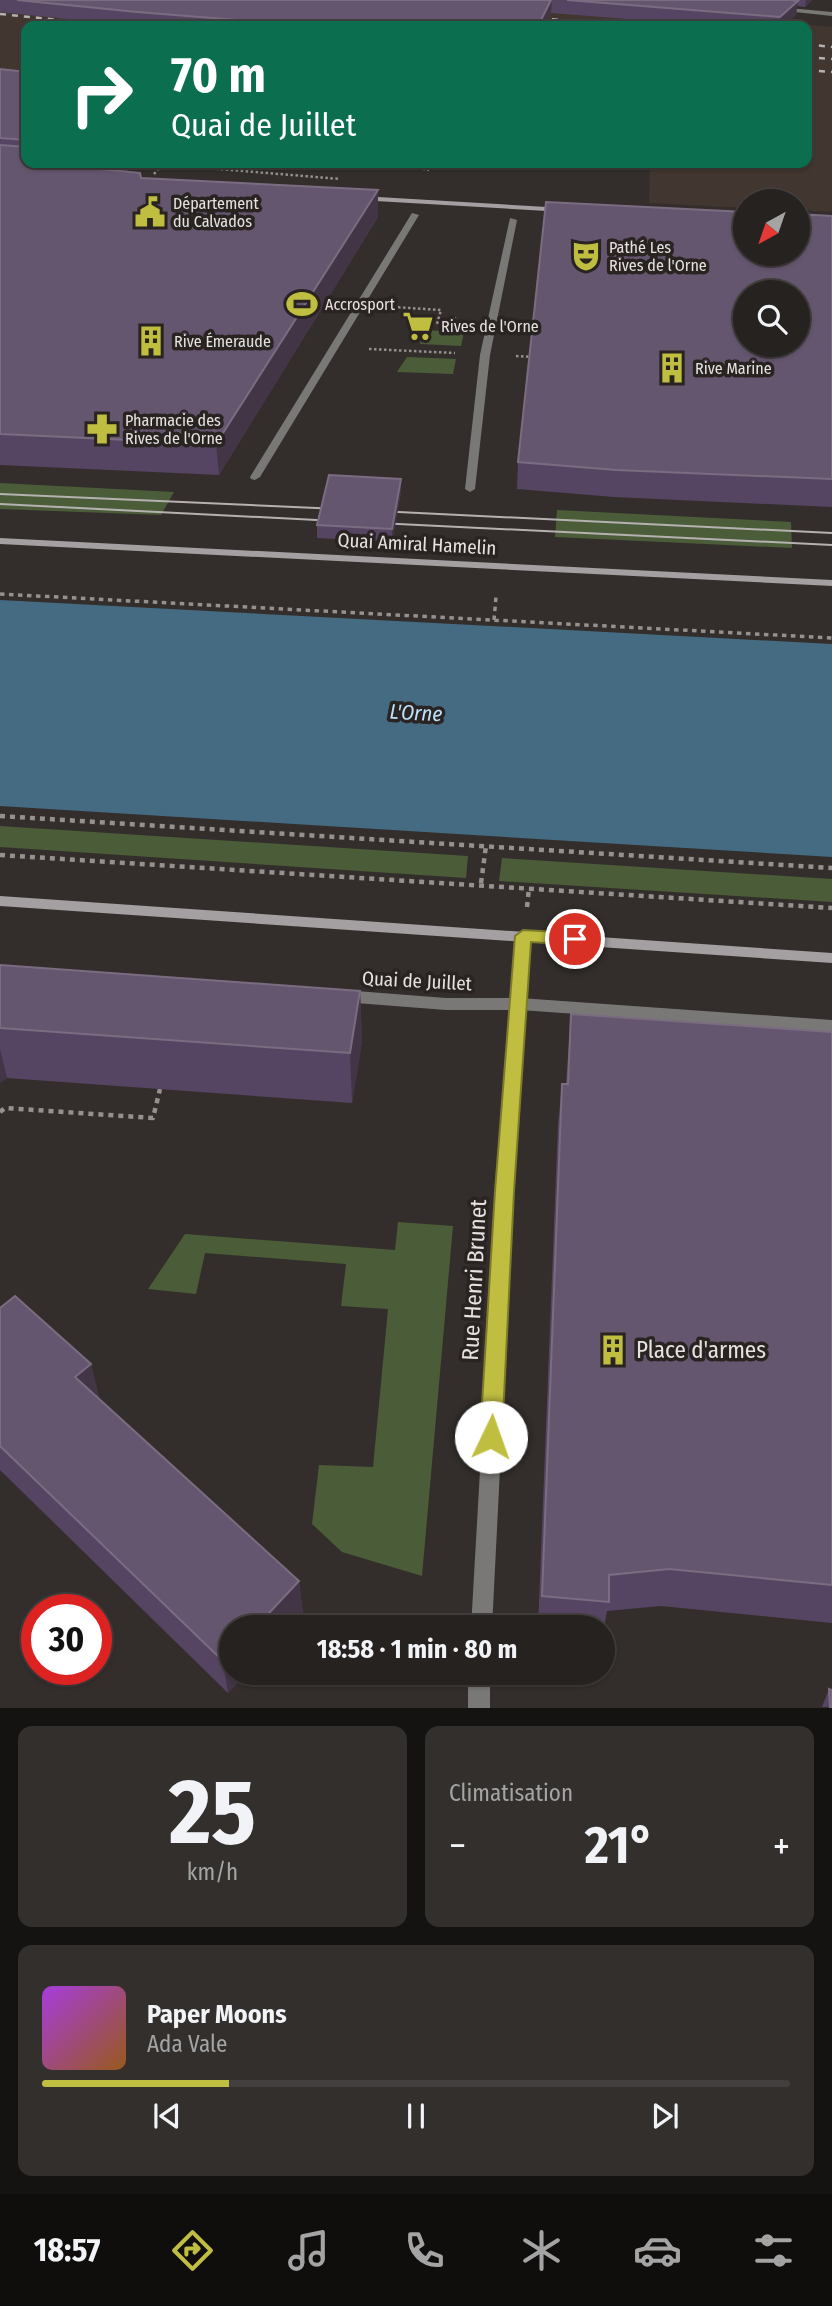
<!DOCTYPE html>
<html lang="fr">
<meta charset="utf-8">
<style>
:root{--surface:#262220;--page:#322f2d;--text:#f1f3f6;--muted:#a4a4a5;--line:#423f3e;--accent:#c0be40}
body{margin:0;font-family:"Fira Sans Condensed",sans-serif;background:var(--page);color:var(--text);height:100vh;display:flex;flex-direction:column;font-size:26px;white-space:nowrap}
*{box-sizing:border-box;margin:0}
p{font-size:23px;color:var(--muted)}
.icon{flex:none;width:38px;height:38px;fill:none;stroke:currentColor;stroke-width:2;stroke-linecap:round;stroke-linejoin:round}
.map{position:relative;height:1708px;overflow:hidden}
.panel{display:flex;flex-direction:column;gap:18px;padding:18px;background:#151312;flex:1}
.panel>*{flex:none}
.guide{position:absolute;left:21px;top:21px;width:791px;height:147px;border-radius:14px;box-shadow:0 2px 5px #0004,0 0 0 2px var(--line);background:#0b6e4f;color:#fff;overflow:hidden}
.needle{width:46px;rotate:220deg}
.fabs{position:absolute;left:733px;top:189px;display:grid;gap:14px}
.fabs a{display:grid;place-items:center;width:77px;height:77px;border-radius:50%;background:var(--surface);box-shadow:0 2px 5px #0004,0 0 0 2px var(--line);font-size:35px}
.speed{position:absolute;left:21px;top:1594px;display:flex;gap:14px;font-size:35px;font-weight:700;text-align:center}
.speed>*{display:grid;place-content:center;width:91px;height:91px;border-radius:50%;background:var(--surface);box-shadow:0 2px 5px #0004,0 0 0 2px var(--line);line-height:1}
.speed .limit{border:10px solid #d22;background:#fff;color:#111}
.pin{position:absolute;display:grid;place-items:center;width:60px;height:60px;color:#fff;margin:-30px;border:4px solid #fff;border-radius:50%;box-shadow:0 2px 7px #0007}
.me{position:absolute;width:77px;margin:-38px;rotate:3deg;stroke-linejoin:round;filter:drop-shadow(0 0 5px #0008)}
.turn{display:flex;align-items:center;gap:24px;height:147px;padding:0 35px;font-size:32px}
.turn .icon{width:91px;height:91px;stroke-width:2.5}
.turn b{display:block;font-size:49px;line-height:60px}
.big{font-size:52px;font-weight:700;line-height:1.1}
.panel .card{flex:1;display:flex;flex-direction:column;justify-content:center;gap:10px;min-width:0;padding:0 24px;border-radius:14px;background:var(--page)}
.panel .dial{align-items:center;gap:0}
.dial b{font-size:91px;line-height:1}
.song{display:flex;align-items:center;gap:21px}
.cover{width:84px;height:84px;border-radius:10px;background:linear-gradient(135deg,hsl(280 70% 55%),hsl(30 70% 35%))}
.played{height:7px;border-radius:4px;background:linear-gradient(90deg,var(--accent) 25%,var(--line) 25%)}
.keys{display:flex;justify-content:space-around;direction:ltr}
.heat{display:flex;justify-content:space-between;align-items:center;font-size:38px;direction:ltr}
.panel .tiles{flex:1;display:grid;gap:18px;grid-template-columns:1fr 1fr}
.card:last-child{grid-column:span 2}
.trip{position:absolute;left:219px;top:1615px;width:396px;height:70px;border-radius:35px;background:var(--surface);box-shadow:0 2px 5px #0004,0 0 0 2px var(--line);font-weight:700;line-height:70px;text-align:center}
.dock{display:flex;height:112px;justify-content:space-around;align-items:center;background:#0f0e0d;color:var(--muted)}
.dock .icon{width:49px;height:49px}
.dock .current{color:var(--accent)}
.dock b{font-size:32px;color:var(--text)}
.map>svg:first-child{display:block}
.built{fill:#413630}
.green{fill:#4b5c39}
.water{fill:#446b82}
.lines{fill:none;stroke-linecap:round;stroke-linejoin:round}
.path-far2{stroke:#95918f;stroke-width:2.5;stroke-dasharray:2.5 2.5;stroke-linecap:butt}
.path-far1{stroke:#95918f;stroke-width:3.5;stroke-dasharray:4.5 4.5;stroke-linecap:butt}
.path{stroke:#95918f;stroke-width:4.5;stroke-dasharray:5 5;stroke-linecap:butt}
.lane{fill:#7a7777;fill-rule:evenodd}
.street{fill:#7a7777;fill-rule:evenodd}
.secondary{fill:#a49fa0;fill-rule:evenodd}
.tram{stroke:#b5b1b0;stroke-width:2}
.rail{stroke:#b5b1b0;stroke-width:2.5;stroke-dasharray:6 6;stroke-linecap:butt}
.wall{fill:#564562}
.shaded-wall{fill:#413546}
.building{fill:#65566f;stroke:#7a6c81;stroke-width:2;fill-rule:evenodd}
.route{fill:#c0be40;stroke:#7d7c2a;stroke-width:2}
.labels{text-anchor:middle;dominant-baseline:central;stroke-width:7;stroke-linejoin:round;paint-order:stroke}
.far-poi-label{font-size:16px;fill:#e6e2e1;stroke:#292421;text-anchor:start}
.street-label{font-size:19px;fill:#e6e2e1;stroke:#292421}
.water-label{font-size:21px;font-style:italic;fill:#bce2fb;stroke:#292421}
.near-street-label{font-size:23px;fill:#e6e2e1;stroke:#292421}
.near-poi-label{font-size:23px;fill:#e6e2e1;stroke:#292421;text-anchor:start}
</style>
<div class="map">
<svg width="832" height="1708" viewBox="0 0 832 1708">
<rect width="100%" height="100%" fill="#332e2b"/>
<!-- built -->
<path class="built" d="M0,0H546L832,27V212L798,210V201H746L745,208L649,203L650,163H807V26H26V90L0,88Z"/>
<!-- green -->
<path class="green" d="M423,330L464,332L461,346L420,344Z
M407,357L456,359L453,374L397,372Z
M0,483L174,492L161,515L0,509Z
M557,510L791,522L792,548L555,537Z
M0,826L468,856L466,878L0,847Z
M502,858L832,879V902L499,881Z
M398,1222L453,1226L422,1576L342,1552L312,1524L319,1465L373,1467L388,1309L341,1306L346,1264L205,1253L196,1294L148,1289L185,1234L395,1250Z"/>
<!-- water -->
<path class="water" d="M0,600L832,644V857L0,806Z"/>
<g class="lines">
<!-- path-far2 -->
<path class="path-far2" d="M146,163L340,179
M388,163L429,170
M154,174L159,168
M393,307L441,310L437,324H454L455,317
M369,349L455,353
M516,356L533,357"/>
<!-- path-far1 -->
<path class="path-far1" d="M0,594L832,638
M494,620L496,597"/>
<!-- path -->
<path class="path" d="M0,816L832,868
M0,855L832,908
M481,883L486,846
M527,907L529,888
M0,1112L5,1108L153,1118L160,1089"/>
<!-- lane -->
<path class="lane" d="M778,7L832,12V16L776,10Z
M343,990L446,998H520L832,1020V1032L520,1010H446L343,1002L338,1000L335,996L338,992Z"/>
<!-- street -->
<path class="street" d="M412,213L419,215L260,477L255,480L251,479L250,477Z
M510,218L517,220L490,355L475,489L470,492L465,489L480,355Z
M523,931L528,932L530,936L514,1191L492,1628H471L496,1191L516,936L518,932Z
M468,1673H490V1708H468Z"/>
<!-- secondary -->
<path class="secondary" d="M361,196L564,208L568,210L564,212L358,200V196Z
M0,538L832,580V586L0,544Z
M0,896L832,953V963L0,906Z"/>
<!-- tram -->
<path class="tram" d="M0,494L339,509
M0,504L336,521
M378,511L832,533
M378,523L832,545"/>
<!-- rail -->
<path class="rail" d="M0,14L119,26
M528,17L622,26
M807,44L832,47
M807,57L832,59
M807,70L832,72"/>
</g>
<!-- wall -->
<path class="wall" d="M0,0H812L805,7L797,6L796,15L784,26H717L551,13L544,26H136L0,12Z
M0,69L26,72V163H135L126,172L141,178L378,190V217L219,475L0,465Z
M832,216V507L614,497L517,489L518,462Z
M401,492L392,542L317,538V525Z
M0,965L360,991L362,1041L352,1103L7,1078L0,1083Z
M571,1014L832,1032V1623L661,1606L607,1611L602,1638V1628H538L558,1125L562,1084H566Z
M0,1308L91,1364L99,1398L299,1581L303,1614L290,1628H231V1673H247L228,1693L0,1470Z
M829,1689L832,1707H822Z"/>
<!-- shaded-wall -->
<path class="shaded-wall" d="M552,0L551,13L544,26H538Z
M806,0H812L805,7Z
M798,1L796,15L784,26H779L780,17Z
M105,163H113L115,182L99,169Z
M123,163H135L124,174Z
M378,190V217L219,475L216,444Z
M401,479V492L392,542V529Z
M360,991L362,1041L352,1103L350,1053Z
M0,1049L7,1078L0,1083Z
M91,1364L99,1399L75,1377Z
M299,1581L303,1614L290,1628H255Z
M231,1653V1673H247L228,1693L223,1661Z"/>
<!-- building -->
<path class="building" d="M17,0H551L538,26H313L137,12Z
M567,0H791L798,1L780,17Z
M0,69L26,72V140L0,138Z
M0,145L26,147V163H105L99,169L140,173L141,178L378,190L216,444L0,434Z
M546,202L746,212V254H798V214L832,216V479L616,470L518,462ZM746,292H798V345H746Z
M329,475L401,479L392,529L317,525Z
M0,965L360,991L350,1053L0,1028Z
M571,1014L832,1032V1585L669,1569L609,1575V1602L542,1596L562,1084H568Z
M15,1296L91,1364L75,1377L299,1581L255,1628H231V1653L223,1661L0,1446V1308Z
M829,1689L832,1690V1707H830Z"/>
<!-- route -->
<path class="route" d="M523,930L575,933L583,939L575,945L531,942L514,1191L502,1437L499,1444L491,1447L484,1444L480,1437L495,1191L515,936Z"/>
<!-- icons -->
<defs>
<g id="civic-bare" transform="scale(2.415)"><path d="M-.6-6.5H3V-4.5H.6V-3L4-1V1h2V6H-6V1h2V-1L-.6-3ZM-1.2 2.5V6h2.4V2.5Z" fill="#c0be40" stroke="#292421" stroke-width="2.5" paint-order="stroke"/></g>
<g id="theatre-bare" transform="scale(2.415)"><path d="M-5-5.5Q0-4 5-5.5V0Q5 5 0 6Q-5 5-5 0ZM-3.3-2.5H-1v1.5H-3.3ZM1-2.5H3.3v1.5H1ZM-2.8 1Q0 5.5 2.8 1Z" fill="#c0be40" stroke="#292421" stroke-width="2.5" paint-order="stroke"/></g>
<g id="stadium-bare" transform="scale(2.415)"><path d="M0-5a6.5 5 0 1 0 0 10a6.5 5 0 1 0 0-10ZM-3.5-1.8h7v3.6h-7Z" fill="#c0be40" stroke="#292421" stroke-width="2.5" paint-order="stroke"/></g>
<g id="supermarket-bare" transform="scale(2.415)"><path d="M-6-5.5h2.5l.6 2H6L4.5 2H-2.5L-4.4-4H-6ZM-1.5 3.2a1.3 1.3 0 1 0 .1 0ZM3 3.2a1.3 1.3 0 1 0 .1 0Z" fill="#c0be40" stroke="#292421" stroke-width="2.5" paint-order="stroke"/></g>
<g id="building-bare" transform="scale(2.415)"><path d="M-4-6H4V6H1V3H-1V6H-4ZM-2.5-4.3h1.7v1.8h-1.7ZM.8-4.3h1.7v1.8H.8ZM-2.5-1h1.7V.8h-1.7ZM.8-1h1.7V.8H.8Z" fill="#c0be40" stroke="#292421" stroke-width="2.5" paint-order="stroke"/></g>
<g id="pharmacy-bare" transform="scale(2.415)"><path d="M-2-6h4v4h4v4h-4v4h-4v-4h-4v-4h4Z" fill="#c0be40" stroke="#292421" stroke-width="2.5" paint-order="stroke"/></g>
</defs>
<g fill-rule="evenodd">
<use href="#civic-bare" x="150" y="212"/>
<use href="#theatre-bare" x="586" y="256"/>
<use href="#stadium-bare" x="302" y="304"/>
<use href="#supermarket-bare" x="418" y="326"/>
<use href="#building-bare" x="151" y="341"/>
<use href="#building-bare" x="672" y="368"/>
<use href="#pharmacy-bare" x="102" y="429"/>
<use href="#building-bare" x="613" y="1350"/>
</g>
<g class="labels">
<!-- far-poi labels -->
<g class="far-poi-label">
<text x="173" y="203">Département<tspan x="173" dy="18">du Calvados</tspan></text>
<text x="609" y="247">Pathé Les<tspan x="609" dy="18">Rives de l'Orne</tspan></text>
<text x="325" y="304">Accrosport</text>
<text x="441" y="326">Rives de l'Orne</text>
<text x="174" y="341">Rive Émeraude</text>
<text x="695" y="368">Rive Marine</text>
<text x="125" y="420">Pharmacie des<tspan x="125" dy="18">Rives de l'Orne</tspan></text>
</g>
<!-- street labels -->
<g class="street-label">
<text transform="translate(417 544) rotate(3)">Quai Amiral Hamelin</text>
<text transform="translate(417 981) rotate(3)">Quai de Juillet</text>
</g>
<!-- water labels -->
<g class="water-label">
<text transform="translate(416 713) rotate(3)">L'Orne</text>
</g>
<!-- near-street labels -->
<g class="near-street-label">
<text transform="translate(474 1280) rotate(-87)">Rue Henri Brunet</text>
</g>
<!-- near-poi labels -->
<g class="near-poi-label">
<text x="636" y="1350">Place d'armes</text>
</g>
</g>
</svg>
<div class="fabs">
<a><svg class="needle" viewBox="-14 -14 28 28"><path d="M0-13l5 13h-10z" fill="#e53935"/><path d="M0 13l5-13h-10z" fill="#a4a4a5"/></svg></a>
<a><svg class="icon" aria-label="search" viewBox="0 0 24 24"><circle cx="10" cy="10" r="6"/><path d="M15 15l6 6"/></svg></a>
</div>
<div class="speed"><div class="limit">30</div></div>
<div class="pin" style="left:575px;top:939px;background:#d93025"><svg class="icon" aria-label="arrive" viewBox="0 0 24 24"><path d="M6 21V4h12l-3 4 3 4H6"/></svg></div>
<svg class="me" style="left:491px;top:1437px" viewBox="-20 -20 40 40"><circle r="19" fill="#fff"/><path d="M0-13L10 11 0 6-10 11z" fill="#c0be40"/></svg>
<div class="trip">18:58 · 1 min · 80 m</div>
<div class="guide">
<div class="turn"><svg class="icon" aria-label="right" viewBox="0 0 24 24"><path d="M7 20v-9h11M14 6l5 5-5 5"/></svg><div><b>70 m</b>Quai de Juillet</div></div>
</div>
</div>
<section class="panel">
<div class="tiles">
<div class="card dial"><b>25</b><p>km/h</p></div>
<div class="card"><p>Climatisation</p>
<div class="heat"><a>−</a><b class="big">21°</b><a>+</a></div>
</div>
<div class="card">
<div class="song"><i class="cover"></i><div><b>Paper Moons</b><p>Ada Vale</p></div></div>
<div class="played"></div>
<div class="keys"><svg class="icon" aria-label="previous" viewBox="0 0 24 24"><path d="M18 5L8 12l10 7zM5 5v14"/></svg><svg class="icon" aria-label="pause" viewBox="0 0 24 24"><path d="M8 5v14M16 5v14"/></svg><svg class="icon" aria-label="next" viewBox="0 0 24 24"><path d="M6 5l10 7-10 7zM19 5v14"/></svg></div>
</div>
</div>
</section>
<nav class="dock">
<b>18:57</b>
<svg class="icon current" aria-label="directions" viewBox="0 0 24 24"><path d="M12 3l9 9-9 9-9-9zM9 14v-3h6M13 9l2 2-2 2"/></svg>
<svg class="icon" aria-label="music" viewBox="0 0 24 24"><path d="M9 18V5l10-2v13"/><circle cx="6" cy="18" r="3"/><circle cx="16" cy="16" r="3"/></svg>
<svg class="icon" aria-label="phone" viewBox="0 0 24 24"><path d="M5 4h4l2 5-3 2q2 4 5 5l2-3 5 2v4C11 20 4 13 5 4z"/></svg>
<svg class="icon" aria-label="climate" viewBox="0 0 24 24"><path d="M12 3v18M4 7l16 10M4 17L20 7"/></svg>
<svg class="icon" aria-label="car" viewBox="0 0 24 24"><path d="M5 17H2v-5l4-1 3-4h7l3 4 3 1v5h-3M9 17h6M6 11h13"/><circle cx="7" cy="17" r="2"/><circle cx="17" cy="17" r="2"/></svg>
<svg class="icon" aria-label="filters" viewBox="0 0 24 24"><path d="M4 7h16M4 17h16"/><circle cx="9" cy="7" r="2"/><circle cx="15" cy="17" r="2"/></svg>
</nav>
